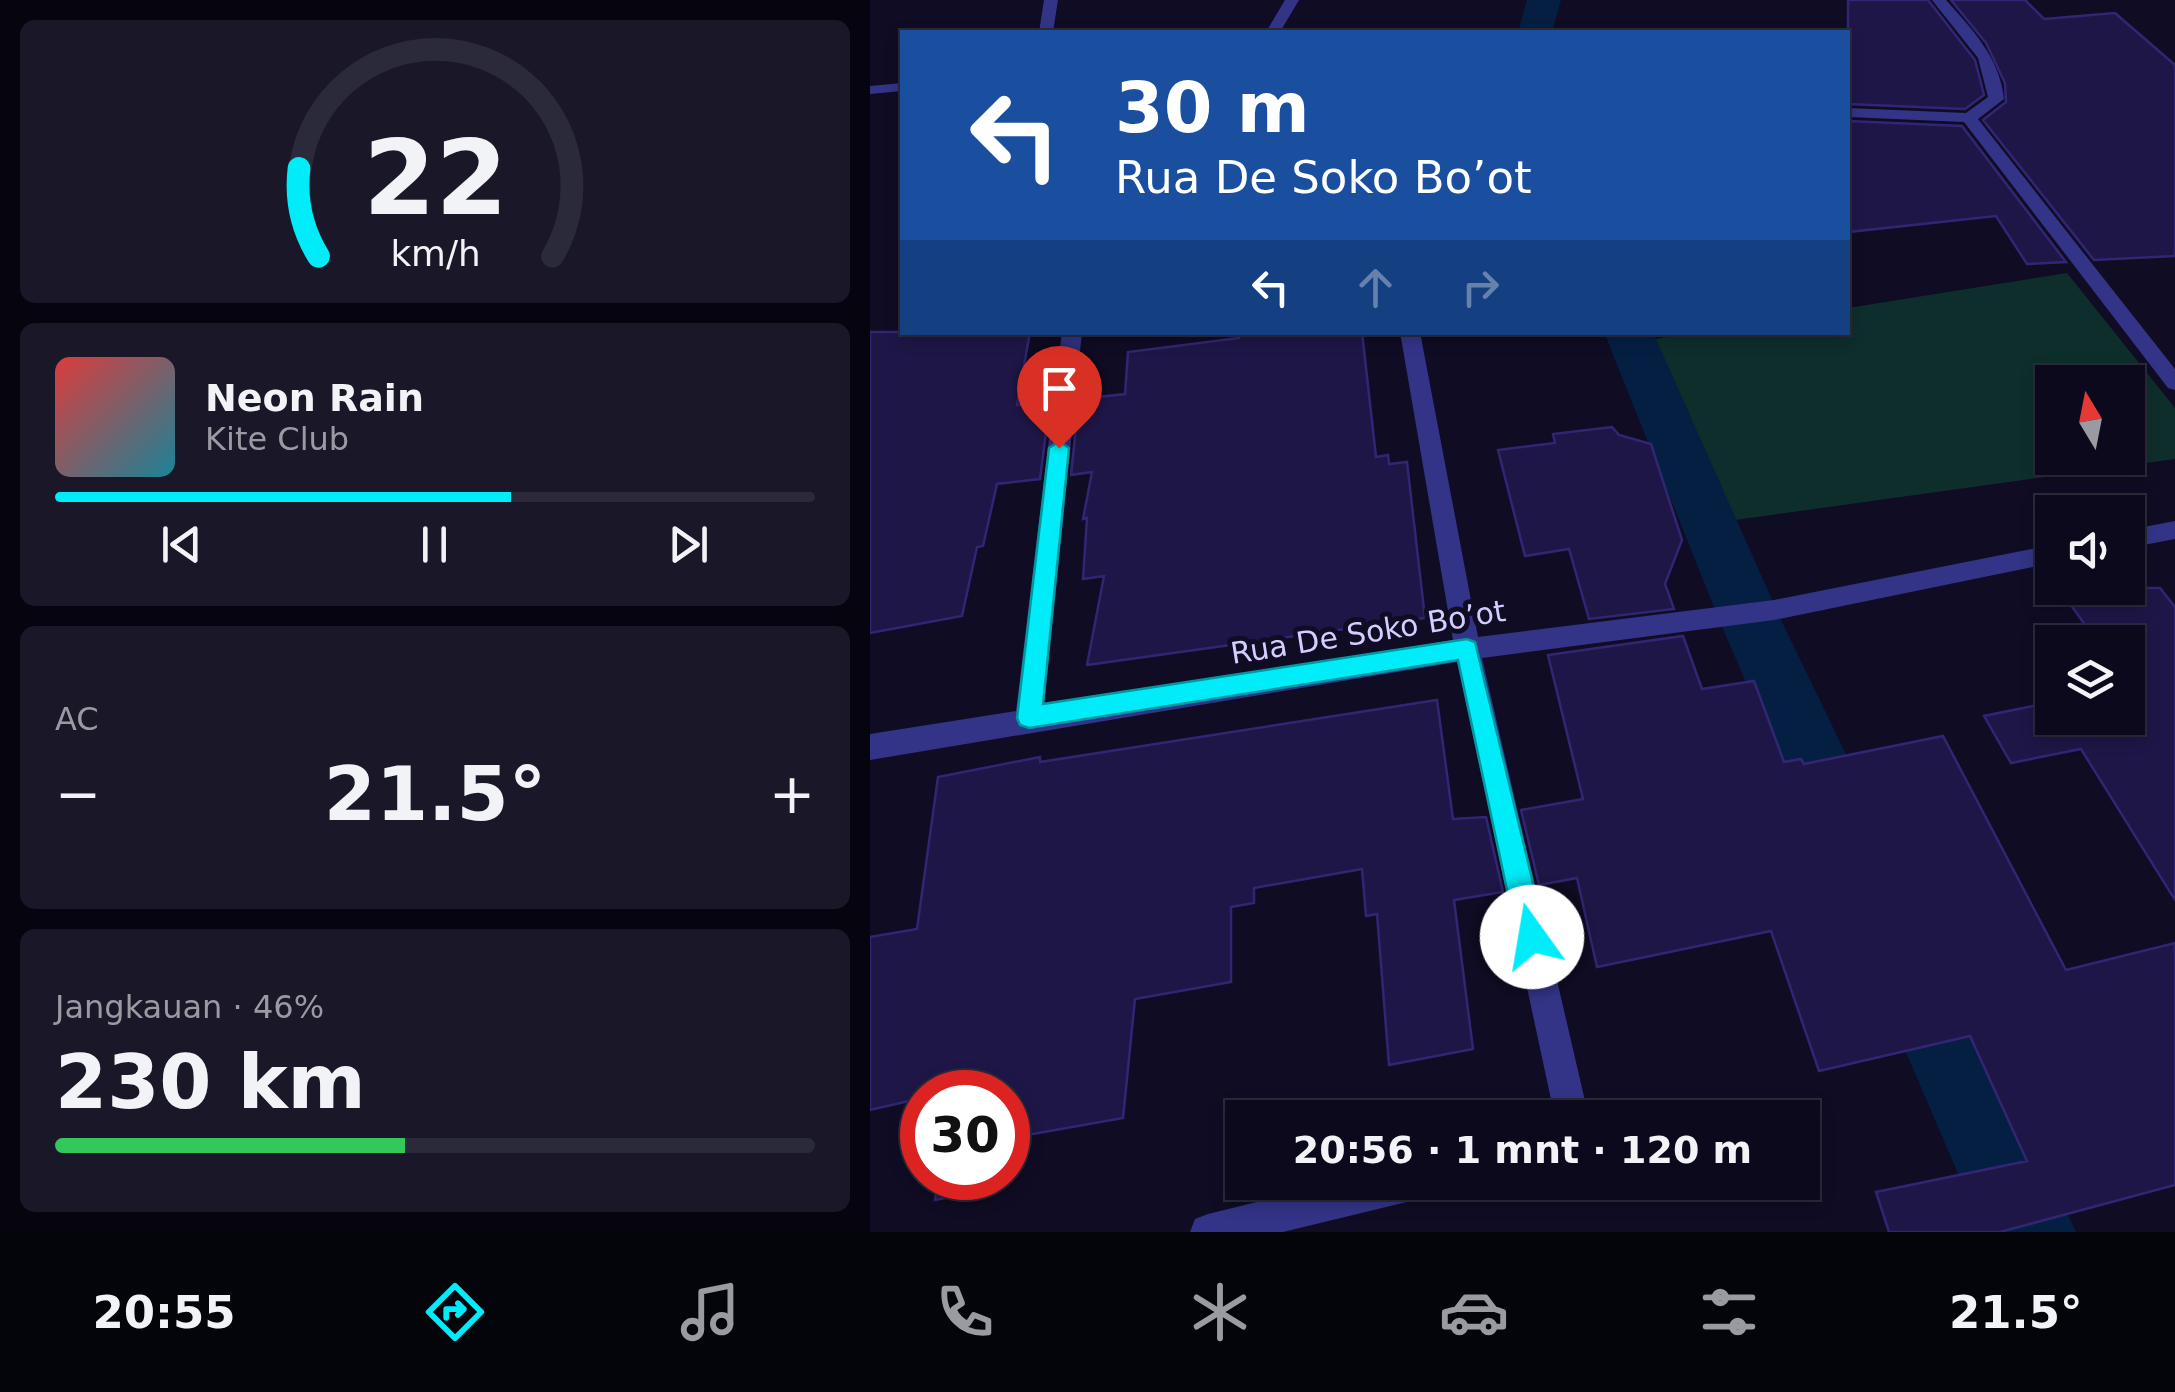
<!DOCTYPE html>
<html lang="id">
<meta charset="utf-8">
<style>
:root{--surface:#0b091b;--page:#191728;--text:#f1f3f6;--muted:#9a9aa3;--line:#2b2a3a;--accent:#00ecf9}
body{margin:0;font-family:"DejaVu Sans",sans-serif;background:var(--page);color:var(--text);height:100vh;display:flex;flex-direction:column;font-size:38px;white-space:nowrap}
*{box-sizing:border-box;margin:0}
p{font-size:32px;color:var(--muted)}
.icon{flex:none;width:55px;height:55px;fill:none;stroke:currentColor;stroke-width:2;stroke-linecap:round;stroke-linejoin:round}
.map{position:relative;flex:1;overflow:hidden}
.sheet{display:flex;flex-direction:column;gap:20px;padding:20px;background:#06050f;width:870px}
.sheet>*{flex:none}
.guide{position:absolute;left:30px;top:30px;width:950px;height:305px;border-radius:0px;box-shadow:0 5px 15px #0003,0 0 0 2px var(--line);background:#1a4fa0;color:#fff;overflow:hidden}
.needle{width:65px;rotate:350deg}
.tools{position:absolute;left:1165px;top:365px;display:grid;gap:20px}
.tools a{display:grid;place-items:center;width:110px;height:110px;border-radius:0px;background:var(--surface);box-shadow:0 5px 15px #0003,0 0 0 2px var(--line);font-size:50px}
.speed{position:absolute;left:30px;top:1070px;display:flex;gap:20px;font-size:50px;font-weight:700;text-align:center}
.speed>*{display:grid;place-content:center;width:130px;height:130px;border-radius:50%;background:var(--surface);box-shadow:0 5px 15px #0003,0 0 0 2px var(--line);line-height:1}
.speed .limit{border:15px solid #d22;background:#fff;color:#111}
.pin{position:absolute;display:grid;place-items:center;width:85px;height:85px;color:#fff;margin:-102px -42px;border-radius:50% 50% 50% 0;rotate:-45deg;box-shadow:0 0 10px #0007}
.pin .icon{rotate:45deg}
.me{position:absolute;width:110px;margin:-55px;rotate:347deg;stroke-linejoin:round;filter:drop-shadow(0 0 8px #0008)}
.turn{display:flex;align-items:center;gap:35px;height:210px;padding:0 50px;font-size:45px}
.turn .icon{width:130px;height:130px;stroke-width:2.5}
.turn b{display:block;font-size:70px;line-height:85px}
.lanes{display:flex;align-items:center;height:95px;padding:0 50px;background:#0003;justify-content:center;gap:50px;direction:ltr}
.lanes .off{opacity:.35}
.big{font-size:75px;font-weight:700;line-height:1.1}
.sheet .card{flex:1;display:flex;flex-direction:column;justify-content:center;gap:15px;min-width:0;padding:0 35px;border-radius:15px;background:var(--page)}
.sheet .dial{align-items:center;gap:0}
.dial svg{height:260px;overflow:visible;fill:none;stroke:var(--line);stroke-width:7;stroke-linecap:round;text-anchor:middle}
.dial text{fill:var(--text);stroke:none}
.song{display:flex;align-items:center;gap:30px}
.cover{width:120px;height:120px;border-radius:15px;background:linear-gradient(135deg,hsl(0 70% 55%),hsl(190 70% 35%))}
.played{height:10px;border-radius:5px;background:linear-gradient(90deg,var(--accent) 60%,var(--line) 60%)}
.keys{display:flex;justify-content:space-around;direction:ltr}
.heat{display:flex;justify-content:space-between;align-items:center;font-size:55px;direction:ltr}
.charge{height:15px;border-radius:8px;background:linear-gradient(90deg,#34c759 46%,var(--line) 0)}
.trip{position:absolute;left:355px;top:1100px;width:595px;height:100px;border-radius:0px;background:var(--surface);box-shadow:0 5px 15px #0003,0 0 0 2px var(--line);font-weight:700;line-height:100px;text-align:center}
.dock{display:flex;height:160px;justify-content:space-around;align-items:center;background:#04040b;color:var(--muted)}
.dock .icon{width:70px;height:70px}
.dock .active{color:var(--accent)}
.dock b{font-size:45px;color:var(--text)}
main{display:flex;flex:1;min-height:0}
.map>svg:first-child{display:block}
.green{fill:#0e2e2b;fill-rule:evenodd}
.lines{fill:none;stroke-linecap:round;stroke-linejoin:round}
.canal{fill:#051f43;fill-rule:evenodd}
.building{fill:#1e1646;stroke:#322674;stroke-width:2.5}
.street{fill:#333487;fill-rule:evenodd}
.route{fill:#00ecf9;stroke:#0099a2;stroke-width:2.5}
.labels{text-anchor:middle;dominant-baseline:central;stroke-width:10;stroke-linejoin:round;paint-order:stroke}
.street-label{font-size:30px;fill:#d2ceff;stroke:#0f0c24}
</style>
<main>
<section class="sheet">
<div class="card dial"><svg viewBox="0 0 100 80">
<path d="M14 69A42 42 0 1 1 86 69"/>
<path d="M14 69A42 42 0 0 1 8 42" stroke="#00ecf9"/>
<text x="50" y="56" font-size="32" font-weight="700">22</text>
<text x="50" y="72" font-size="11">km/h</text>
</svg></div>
<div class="card">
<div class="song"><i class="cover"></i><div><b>Neon Rain</b><p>Kite Club</p></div></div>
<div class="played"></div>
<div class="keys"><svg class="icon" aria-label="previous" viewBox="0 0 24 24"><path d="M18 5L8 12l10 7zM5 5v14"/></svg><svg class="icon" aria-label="pause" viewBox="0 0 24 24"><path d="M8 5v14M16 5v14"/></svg><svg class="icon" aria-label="next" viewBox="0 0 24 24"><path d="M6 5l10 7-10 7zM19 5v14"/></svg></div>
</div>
<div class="card"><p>AC</p>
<div class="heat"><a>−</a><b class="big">21.5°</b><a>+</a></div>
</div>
<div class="card"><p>Jangkauan · 46%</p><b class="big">230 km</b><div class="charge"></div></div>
</section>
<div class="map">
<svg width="1305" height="1232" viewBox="0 0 1305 1232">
<rect width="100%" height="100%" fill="#0f0c24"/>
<!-- green -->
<path class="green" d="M1197,273L1305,408V459L865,520L774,341L824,332H978V308ZM1182,382H1258V458H1182Z"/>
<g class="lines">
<!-- canal -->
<path class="canal" d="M657,0H691L682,32H648Z
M734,332H783L912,622L1017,839L1006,864L980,875L954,864L850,622Z
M1039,926L1067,938L1206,1232H1113L999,966L1011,938Z"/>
</g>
<!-- building -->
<path class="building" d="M978,0H1058L1105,60L1114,95L1095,109L978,104Z
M1081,0H1155L1174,19L1245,13L1305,65V256L1224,260L1113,120L1136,102L1135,83L1116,43Z
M978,121L1092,126L1196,262L1157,264L1126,216L978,232Z
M0,332H160L147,405L180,401L170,479L127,484L113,546L107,547L92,616L0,633Z
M369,332H492L506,457L518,455L519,464L537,462L555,618L217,665L234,576L213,579L217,518L213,519L222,472L201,475L209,399L255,394L258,352L369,338Z
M742,427L749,435L781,444L812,540L795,584L804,609L719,619L699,549L655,556L628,450L685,443L683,434Z
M1189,588H1290L1305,607V900L1211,749L1141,763L1114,716L1182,702V718H1258V642H1227Z
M813,636L832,689L884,681L914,762L931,759L934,764L1073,736L1196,970L1305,943V1185L1130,1232H1019L1006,1192L1157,1161L1100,1036L949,1071L901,931L727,967L707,878L669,885L651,810L713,799L678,655Z
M567,700L583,819L616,817L633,892L584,900L603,1049L519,1065L507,914L496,916L492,869L384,888V903L361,907V982L265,999L253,1118L140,1138L138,1159V1092H52V1098L0,1110V937L47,929L68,777L170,757V762Z
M69,1178H135L134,1187L65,1200Z"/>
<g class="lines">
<!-- street -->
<path class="street" d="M174,0H188L183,32H169Z
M415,0H429L410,32H396Z
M1062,0H1076C1102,29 1130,58 1134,99L1108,119L1305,369V390L1298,388L1094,122L978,117V108L1096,113L1118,97L1108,58Z
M32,83V91L0,94V86Z
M192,332H212L174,706L583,640L530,332H550L608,637L904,600L1182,545V563L904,620L612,658L719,1118H685L587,662L0,760V734L146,711Z
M1305,521V539L1258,548V530Z
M468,1182H563L558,1195L545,1200L413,1232H320L325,1219L338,1214Z"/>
</g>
<!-- route -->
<path class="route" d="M189,441L199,448L173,704L597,639L605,642L676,937L672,947L662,951L651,947L647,937L588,660L159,728L150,725L147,718L179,448Z"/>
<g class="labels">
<!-- street labels -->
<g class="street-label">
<text transform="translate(498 632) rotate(-9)">Rua De Soko Bo’ot</text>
</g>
</g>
</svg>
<div class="tools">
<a><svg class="needle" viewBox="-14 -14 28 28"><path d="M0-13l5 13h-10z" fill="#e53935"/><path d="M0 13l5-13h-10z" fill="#9a9aa3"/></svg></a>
<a><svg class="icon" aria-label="sound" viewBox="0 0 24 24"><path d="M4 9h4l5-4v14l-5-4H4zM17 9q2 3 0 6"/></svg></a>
<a><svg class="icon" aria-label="layers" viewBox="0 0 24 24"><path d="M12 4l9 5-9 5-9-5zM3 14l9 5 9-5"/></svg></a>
</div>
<div class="speed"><div class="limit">30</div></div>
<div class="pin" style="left:189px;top:448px;background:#d93025"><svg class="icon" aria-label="arrive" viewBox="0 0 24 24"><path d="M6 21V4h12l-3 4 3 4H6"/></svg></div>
<svg class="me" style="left:662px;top:937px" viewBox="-20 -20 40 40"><circle r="19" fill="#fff"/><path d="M0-13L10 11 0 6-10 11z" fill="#00ecf9"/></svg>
<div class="trip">20:56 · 1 mnt · 120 m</div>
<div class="guide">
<div class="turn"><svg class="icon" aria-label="left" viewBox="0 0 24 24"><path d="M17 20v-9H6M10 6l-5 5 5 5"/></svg><div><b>30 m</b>Rua De Soko Bo’ot</div></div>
<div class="lanes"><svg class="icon" aria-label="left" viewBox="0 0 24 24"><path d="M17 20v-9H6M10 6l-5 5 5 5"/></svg><svg class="icon off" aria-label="ahead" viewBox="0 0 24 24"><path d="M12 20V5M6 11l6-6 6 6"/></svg><svg class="icon off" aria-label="right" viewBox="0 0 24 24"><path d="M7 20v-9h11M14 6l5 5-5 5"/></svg></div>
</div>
</div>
</main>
<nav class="dock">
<b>20:55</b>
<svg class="icon active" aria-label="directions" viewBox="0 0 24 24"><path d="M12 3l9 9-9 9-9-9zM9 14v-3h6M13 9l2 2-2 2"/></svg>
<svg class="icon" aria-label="music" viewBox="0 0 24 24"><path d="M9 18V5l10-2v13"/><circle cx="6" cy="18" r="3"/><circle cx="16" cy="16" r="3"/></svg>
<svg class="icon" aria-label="phone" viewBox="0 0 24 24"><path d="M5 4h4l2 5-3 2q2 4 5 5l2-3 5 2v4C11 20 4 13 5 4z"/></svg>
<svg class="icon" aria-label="climate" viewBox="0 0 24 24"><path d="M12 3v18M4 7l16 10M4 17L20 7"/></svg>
<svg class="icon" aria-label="car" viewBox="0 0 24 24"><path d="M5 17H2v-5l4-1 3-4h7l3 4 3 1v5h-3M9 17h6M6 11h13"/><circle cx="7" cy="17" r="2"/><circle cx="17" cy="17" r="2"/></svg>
<svg class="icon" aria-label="filters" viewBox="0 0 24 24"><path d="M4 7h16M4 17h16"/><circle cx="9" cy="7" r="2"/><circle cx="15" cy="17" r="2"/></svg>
<b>21.5°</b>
</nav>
